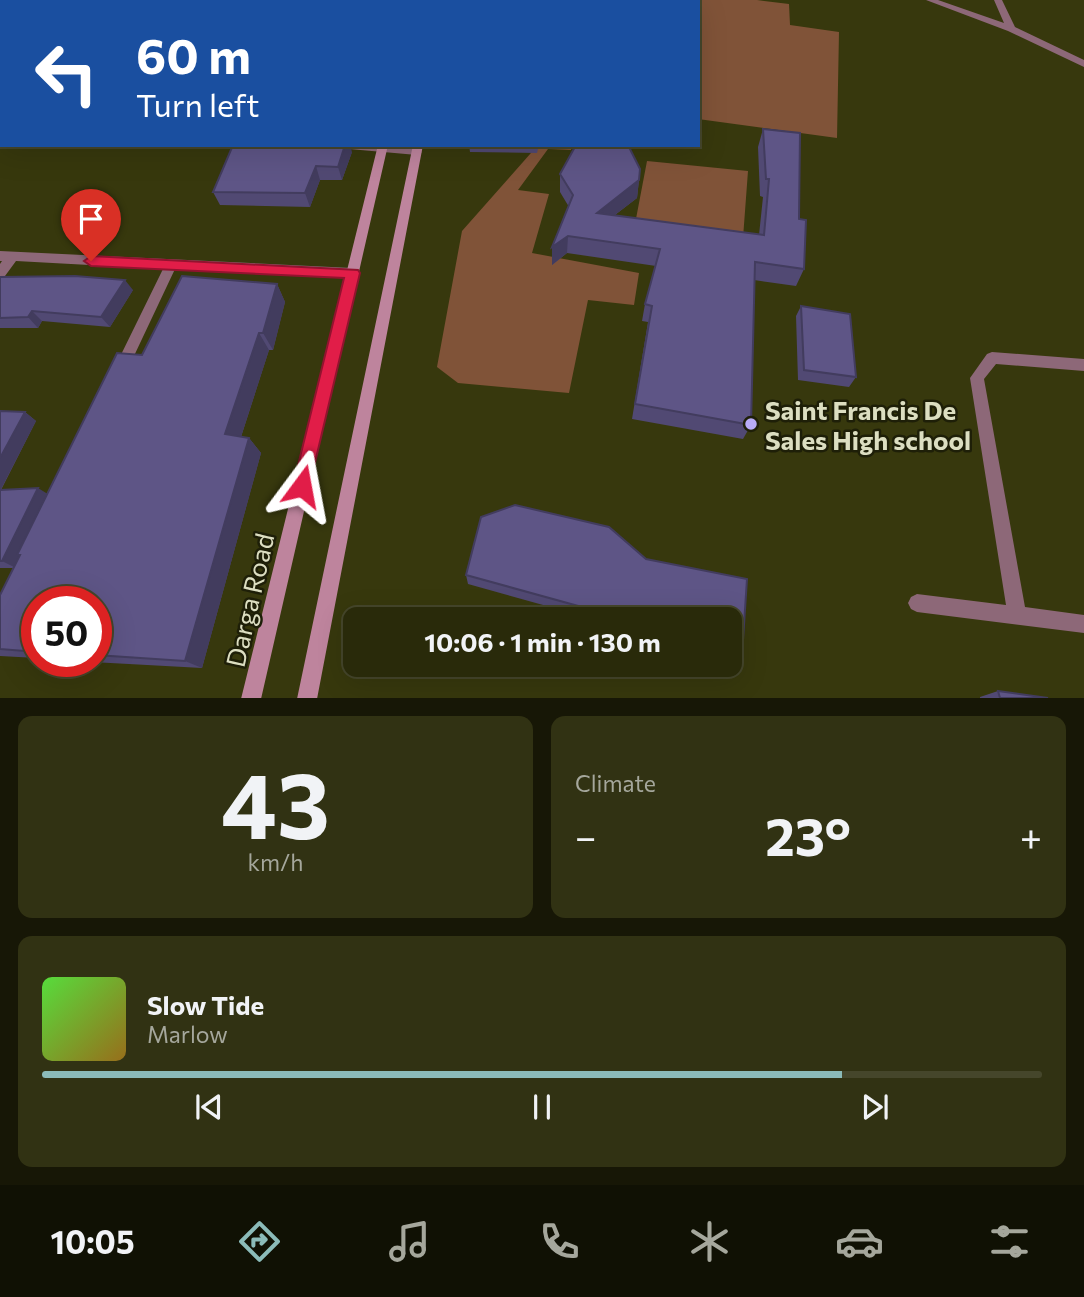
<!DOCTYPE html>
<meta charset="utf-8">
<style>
:root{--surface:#292a0a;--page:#313213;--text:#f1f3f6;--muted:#a5a79c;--line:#45462b;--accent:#8bbbb9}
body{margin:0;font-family:Commissioner,sans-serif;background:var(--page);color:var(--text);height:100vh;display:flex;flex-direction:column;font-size:26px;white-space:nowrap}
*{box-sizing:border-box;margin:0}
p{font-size:23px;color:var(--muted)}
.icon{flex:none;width:38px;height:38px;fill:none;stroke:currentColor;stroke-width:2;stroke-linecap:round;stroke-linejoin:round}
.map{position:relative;height:698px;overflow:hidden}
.panel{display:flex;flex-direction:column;gap:18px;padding:18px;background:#171706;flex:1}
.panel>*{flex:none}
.top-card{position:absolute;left:0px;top:0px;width:700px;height:147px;box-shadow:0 7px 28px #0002,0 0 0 2px var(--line);background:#1a4fa0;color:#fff;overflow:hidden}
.speed{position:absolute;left:21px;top:586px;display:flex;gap:14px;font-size:35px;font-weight:700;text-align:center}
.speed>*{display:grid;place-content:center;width:91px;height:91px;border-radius:50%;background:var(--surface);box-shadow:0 7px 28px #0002,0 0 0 2px var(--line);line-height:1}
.speed .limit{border:10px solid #d22;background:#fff;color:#111}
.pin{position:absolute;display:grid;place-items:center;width:60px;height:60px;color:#fff;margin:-72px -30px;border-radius:50% 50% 50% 0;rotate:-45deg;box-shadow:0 0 7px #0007}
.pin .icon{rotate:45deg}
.me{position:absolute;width:77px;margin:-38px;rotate:13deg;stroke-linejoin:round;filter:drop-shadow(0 0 5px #0008)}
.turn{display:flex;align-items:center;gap:24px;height:147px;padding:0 21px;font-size:32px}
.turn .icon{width:91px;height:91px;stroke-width:2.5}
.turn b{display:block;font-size:49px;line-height:60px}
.big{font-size:52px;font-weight:700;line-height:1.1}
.panel .widget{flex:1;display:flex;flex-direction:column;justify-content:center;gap:10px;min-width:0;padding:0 24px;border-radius:14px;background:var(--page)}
.panel .dial{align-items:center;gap:0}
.dial b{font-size:91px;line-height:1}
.song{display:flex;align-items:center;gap:21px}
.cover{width:84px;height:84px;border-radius:10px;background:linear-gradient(135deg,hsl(110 70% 55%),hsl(40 70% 35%))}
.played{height:7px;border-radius:4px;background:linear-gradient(90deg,var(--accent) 80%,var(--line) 80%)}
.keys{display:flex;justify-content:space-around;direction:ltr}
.heat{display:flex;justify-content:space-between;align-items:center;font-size:38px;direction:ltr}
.panel .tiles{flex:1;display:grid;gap:18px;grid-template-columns:1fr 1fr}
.widget:last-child{grid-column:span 2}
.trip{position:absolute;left:343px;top:607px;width:399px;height:70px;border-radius:14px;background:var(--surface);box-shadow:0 7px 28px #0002,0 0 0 2px var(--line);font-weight:700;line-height:70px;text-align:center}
.menu{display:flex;height:112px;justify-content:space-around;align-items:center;background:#101104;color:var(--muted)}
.menu .icon{width:49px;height:49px}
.menu .selected{color:var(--accent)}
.menu b{font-size:32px;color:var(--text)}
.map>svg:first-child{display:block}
.green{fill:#805338}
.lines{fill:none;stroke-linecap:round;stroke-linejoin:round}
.service{fill:#8d6878;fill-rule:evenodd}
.minor{fill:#8d6878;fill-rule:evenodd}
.secondary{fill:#be849d;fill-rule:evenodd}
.wall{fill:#514973}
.shaded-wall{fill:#423c5e}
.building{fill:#5e5586;stroke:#423c5e;stroke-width:2}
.route{fill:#e11d48;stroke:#92132f;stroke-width:2}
.poi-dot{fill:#b8abf7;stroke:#1e1f08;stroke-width:2.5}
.labels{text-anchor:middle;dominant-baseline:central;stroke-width:5;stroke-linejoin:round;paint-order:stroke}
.poi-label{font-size:26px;font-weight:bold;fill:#dcdec1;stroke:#1e1f08;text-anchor:start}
.street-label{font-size:26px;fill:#dcdec1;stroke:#1e1f08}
</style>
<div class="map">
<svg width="1084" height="699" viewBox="0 0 1084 699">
<rect width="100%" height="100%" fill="#37380d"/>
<!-- green -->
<path class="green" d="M675,0H757L789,4L790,25L839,32L837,138L698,119V2H674Z
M538,145H572L571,150L548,149L518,190L549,194L532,253L639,273L634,305L588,300L569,393L458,383L437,367L462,231Z
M647,161L748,171L743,238L635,224Z"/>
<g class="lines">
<!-- service -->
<path class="service" d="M926,0H938L1004,23L994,0H1002L1015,27L1084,60V67L1008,31Z
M992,352L1084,359V371L996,364L984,379L1025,607L1084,615V633L917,612L911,609L908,603L911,597L917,594L1006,605L970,378L987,354Z"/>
<!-- minor -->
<path class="minor" d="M89,0H98L88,2Z
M244,0H252L243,2Z
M0,31H2V37H0Z
M0,94H2L0,102Z
M0,117H2V123H0Z
M333,145C352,145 409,142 422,152L417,155L338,148Z
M0,251L352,268L358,273L352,278L175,269L125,375H115L113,371L163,269L16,261L5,276L0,278V264L2,261H0Z"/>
<!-- secondary -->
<path class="secondary" d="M415,0H423V2H415Z
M441,0H449V2H441Z
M378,145H388L261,699H241Z
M413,145H423L317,699H297Z"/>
</g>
<!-- wall -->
<path class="wall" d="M763,129L799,219L804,269L796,286L754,280L751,425L743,439L632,419L648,322L642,321L645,304L656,266L567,253L552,265V247L569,207L560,192V174L639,180L637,198L615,215L759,235L763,197L760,196L758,147Z
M469,145H539L537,153L470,152Z
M352,152L342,180H320L310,207L220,205L213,192Z
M0,277L133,290L110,327L42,321L38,328H0Z
M277,284L285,302L273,350H269L241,437L249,438L261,453L202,668L92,662H96V602H37V658L0,656V595L14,568H0V411L25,412L36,421L1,490L47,494L142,355Z
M801,306L856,377L849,387L798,380L796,316Z
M515,505L609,527L646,559L747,579L743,640L735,647L730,646V620H597L468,584L466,575L481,517Z
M998,691L1048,698H980V697Z"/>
<!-- shaded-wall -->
<path class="shaded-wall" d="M345,145H350L352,152L342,180L338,167Z
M316,166L320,180L310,207L305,193Z
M639,180L637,198L595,230L597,213Z
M568,236L567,253L552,265V247Z
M125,280L133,290L110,327L101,317Z
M277,284L285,302L273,350L263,333Z
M32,311L42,321L38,328L28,317Z
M259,333L269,350L237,449L225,434Z
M25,412L36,421L0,491V458Z
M249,438L261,453L202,668L185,661Z
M38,488L51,496L17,555L21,557L16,568L2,561Z"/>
<!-- building -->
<path class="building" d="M305,0H380L379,2H304Z
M484,0H541V2H484Z
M763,129L800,133L799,219L806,220L804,269L755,262L751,425L635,404L652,306L645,304L660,249L568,236L552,247L573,195L560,174L576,145H628L640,169L639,180L597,213L764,235L769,179H766Z
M233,145H345L338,167L316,166L305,193L213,192Z
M75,276L125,280L101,317L32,311L28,317L0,318V277Z
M182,276L277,284L263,333H259L225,434L249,438L185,661L96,655V602H37V652L0,649V595L20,555H17L117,353L142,355Z
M801,306L850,314L856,377L804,370Z
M0,411L25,412L0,458Z
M38,488L2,561H0V490Z
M515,505L609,527L646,559L747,579L743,640L730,637V620H629L466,575L481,517Z
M998,691L1048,698H1000Z"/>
<!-- route -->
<path class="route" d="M91,256L358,270L360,273L308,492L302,495L295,492L293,486L344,278L91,266L84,261Z"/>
<!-- markers -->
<circle class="poi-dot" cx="751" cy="424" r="7"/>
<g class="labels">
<!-- poi labels -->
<g class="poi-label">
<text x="765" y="409">Saint Francis De<tspan x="765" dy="30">Sales High school</tspan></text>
</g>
<!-- street labels -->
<g class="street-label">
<text transform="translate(249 600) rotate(-77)">Darga Road</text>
</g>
</g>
</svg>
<div class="speed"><div class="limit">50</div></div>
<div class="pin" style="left:91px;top:261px;background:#d93025"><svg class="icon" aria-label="arrive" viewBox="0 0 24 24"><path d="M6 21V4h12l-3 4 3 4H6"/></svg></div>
<svg class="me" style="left:302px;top:486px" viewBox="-20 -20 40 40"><path d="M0-17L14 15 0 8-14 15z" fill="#e11d48" stroke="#fff" stroke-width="4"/></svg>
<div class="trip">10:06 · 1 min · 130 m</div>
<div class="top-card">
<div class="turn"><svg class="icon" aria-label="left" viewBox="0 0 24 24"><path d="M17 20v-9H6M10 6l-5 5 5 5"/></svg><div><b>60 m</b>Turn left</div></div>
</div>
</div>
<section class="panel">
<div class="tiles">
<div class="widget dial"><b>43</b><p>km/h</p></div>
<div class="widget"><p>Climate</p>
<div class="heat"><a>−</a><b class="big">23°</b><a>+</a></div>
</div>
<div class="widget">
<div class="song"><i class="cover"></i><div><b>Slow Tide</b><p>Marlow</p></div></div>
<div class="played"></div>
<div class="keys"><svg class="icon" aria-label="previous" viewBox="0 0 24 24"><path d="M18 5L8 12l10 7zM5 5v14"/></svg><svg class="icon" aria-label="pause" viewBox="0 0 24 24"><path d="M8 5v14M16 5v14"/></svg><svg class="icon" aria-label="next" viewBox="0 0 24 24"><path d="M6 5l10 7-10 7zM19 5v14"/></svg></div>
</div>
</div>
</section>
<nav class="menu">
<b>10:05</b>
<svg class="icon selected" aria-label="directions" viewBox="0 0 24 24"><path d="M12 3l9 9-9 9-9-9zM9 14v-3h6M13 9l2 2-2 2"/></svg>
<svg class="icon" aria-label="music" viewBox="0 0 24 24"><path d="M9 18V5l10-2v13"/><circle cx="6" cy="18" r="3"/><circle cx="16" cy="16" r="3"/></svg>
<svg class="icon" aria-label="phone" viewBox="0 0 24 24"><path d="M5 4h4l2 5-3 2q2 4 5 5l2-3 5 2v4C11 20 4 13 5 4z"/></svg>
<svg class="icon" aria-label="climate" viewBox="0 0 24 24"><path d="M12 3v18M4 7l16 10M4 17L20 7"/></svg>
<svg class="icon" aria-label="car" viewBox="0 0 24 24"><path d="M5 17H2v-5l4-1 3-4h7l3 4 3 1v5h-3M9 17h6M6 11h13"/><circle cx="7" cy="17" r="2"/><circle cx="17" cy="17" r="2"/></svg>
<svg class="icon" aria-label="filters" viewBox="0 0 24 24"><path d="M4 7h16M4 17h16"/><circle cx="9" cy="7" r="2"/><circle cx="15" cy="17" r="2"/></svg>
</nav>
